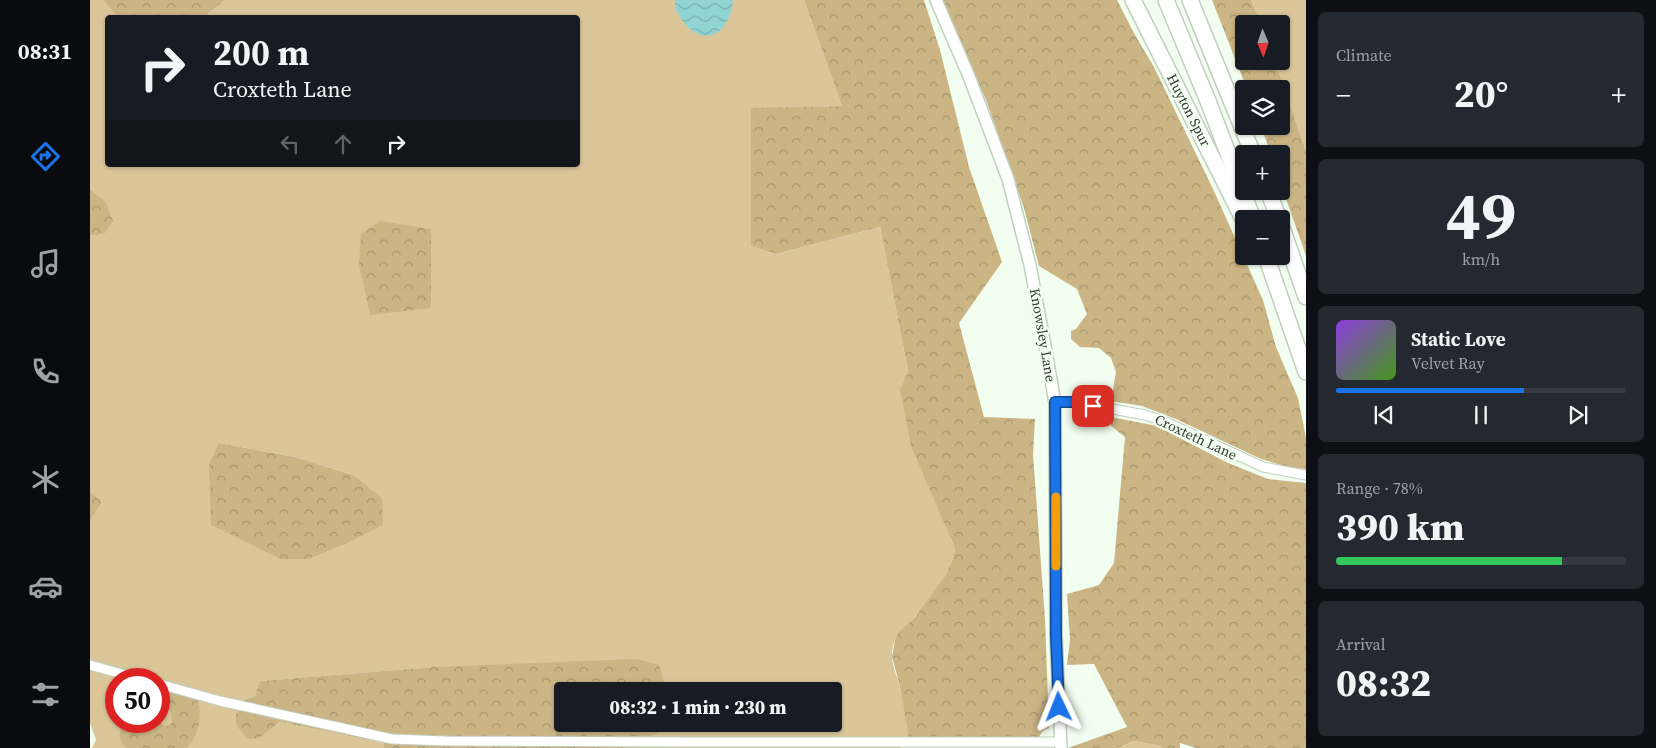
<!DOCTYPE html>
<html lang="en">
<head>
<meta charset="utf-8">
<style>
	body { margin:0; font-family:"Source Serif 4",serif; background:#242831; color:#f1f3f6; height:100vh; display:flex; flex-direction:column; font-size:19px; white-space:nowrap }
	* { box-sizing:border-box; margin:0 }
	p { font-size:16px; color:#9ea1a6 }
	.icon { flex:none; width:28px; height:28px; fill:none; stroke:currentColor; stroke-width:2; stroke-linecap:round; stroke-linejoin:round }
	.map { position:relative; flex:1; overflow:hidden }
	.details { display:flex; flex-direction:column; gap:12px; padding:12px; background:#0d0f14; width:350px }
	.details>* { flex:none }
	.top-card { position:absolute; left:15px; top:15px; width:475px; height:152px; border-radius:5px; box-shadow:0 1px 4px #0004; background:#171b24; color:#f1f3f6; overflow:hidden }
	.needle { width:32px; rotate:178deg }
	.tools { position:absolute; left:1145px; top:15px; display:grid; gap:10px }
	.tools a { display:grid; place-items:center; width:55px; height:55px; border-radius:5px; background:#171b24; box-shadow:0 1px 4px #0004; font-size:25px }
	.speed { position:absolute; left:15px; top:668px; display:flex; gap:10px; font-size:25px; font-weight:700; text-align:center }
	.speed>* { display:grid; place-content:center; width:65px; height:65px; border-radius:50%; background:#171b24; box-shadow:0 1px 4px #0004; line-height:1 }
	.speed .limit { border:8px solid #d22; background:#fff; color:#111 }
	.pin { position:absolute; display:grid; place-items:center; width:42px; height:42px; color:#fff; margin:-21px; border-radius:10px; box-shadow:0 2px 8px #0006 }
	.me { position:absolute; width:55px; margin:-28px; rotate:358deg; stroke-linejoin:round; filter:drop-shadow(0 0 4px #0008) }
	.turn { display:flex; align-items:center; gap:18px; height:105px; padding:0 25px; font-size:22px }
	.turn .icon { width:65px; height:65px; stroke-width:2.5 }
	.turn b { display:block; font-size:35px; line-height:42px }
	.lanes { display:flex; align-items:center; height:48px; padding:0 25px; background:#0003; justify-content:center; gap:25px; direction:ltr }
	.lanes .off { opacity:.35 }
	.big { font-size:38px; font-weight:800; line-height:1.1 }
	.details .widget { flex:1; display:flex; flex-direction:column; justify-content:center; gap:8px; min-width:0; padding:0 18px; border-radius:8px; background:#242831 }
	.details .dial { align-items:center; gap:0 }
	.dial b { font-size:65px; line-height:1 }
	.song { display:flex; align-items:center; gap:15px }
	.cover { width:60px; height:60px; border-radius:8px; background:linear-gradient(135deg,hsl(270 70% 55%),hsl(100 70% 35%)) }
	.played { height:5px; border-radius:2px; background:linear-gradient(90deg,#1a73e8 65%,#363941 65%) }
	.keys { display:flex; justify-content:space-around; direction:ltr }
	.heat { display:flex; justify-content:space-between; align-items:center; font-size:28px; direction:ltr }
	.charge { height:8px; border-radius:4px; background:linear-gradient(90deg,#34c759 78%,#363941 0) }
	.trip { position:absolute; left:464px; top:682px; width:288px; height:50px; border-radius:5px; background:#171b24; box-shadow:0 1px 4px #0004; font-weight:800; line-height:50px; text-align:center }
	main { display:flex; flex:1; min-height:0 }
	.tabs { display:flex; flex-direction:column; width:90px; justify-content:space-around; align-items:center; background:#090b0e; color:#9ea1a6 }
	.tabs .icon { width:35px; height:35px }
	.tabs .selected { color:#1a73e8 }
	.tabs b { font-size:22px; color:#f1f3f6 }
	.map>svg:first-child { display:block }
</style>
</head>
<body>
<main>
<nav class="tabs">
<b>08:31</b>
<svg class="icon selected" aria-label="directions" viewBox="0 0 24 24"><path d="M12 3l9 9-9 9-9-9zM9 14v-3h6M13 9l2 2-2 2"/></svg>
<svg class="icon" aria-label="music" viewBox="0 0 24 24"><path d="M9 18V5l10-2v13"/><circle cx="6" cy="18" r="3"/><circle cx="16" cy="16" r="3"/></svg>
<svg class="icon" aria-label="phone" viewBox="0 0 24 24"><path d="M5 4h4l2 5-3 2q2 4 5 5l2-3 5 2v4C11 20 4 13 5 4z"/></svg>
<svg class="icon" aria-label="climate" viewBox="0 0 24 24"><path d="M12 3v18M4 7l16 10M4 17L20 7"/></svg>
<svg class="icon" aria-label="car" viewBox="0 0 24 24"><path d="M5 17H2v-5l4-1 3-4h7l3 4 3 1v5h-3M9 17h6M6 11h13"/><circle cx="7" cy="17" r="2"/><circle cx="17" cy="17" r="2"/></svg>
<svg class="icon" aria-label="filters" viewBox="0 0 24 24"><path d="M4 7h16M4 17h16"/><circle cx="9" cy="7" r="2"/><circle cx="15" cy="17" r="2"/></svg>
</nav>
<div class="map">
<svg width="1216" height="748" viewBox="0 0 1216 748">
	<defs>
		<pattern id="forest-crowns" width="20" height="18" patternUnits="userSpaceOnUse" patternTransform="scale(1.25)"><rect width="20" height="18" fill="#cbb585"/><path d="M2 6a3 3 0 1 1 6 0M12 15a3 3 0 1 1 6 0" fill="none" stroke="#a6946e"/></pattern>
		<pattern id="water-waves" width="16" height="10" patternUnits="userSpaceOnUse" patternTransform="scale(1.25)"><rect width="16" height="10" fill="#90d5d4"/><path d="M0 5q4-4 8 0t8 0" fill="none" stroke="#76aead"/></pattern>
	</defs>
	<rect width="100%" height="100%" fill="#f2fff0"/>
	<g fill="#dac699" fill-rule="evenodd">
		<path d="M0,0h13l16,17 -11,1v147h470v-147l-374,-1 21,-17h579l38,106 -91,3v137l25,8 104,-27 28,144 -8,18 55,161c-3,22 -25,49 -39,65 -11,14 -25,21 -24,42 0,10 6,20 8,30 4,17 6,35 9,53l-265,-1 24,-10 1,-5h163v-33h-165l-1,-6 -233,-18 -172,14 -6,15 -14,5 -1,1 -81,-22v-1h-6l-63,-17v-141l12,-19 -12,-11v-255l14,-2 1,-33 -15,-12zM129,443l76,14 58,18z"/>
		<polygon points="1161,0 1216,0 1216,151 1185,61 1191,61 1191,24 1172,24"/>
		<polygon points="0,667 40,679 26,679 26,721 69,721 69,686 148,708 170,738 190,722 294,743 294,748 2,748 6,740 0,723"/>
		<polygon points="1044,741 1071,746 1072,748 1028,748"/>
		<polygon points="543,744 811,745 811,748 533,748"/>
	</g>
	<g fill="url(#forest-crowns)">
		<polygon points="13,0 135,0 114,17 29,18"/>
		<path d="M714,0h120l16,50 29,117 33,95 -43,61 25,94 51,2 -2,35 12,165 4,109c-7,2 -9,6 -11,13l-129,-1 -9,-54 -8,-29 3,-17 4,-8 16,-15 30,-41 8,-17 2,-9 -3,-9 -41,-95 -11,-57 8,-18 -28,-144 -104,27 -25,-8v-138l91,-2z"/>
		<polygon points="852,0 1027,0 1045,35 1064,67 1123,189 1173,300 1186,347 1208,398 1216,438 1216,469 1198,467 1171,459 1086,419 1052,406 1021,401 1026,372 1021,358 1009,348 990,347 981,339 981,331 986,329 997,314 987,289 949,266 934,208 896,100"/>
		<polygon points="1122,0 1161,0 1172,24 1154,24 1154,61 1185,61 1216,151 1216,256 1191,184 1191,154 1181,154 1171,126 1191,126 1191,89 1157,89"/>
		<polygon points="0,189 15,201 23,221 14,234 0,236"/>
		<polygon points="290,221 341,229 341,308 280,315 269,264 271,234"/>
		<polygon points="1006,414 1067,426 1138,463 1178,479 1216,483 1216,748 1106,748 1090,743 1090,748 1072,748 1071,746 1044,741 1028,748 978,748 1037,727 1004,664 977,665 980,639 977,594 1009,585 1024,563 1035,437"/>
		<polygon points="129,443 205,457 263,475 292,498 293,525 259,542 218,559 191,559 121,525 119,464"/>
		<polygon points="0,491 12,502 0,521"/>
		<path d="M547,659l22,6 8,26h-105v33h107l-1,5 -45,19h-239v-5l-104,-21 -20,16 -11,1c-16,-14 -16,-19 -8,-38l14,-5 5,-15 173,-14z"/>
		<path d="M73,690l35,11c4,16 1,35 -11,47h-61c-9,-8 -7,-17 -2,-27h35v-3l3,7 6,1 4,-3c1,-18 -9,-13 -13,-26z"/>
	</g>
	<path fill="url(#water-waves)" d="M585,0h58c-2,31 -28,51 -50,21 -5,-7 -9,-12 -8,-21z"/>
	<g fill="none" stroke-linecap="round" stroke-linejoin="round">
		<g stroke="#c1cfbe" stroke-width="11">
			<g id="street">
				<polyline points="965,403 985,402 1055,415 1074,421 1173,467 1216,475"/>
				<polyline points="0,665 50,679"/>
				<polyline points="69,684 130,701 302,739 356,741 595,742 970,742"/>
			</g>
		</g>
		<g stroke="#c1cfbe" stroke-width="14">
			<polyline id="secondary" points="846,0 878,74 918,179 940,265 956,351 965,403 966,636 971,748"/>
		</g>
		<g stroke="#c1cfbe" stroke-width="18">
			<g id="highway">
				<polyline points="1043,0 1154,221"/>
				<polyline points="1076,0 1118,101 1163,219"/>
				<polyline points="1100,0 1163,154"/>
				<polyline points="1178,191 1189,219"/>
				<polyline points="1191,225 1216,297"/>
				<polyline points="1176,256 1216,372"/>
			</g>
		</g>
		<use href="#street" stroke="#fff" stroke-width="9"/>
		<use href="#secondary" stroke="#fff" stroke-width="11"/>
		<use href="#highway" stroke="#fff" stroke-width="15"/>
	</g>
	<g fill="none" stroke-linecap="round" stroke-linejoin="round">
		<g stroke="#114b97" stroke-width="12">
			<polyline id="route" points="969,707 966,636 965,402 985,402 1003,406"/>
		</g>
		<use href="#route" stroke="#1a73e8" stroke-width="9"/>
		<polyline stroke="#f59e0b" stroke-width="9" points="966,497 966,566"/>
	</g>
	<g text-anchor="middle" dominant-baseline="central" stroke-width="5" stroke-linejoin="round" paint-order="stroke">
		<g font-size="14" fill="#353a34" stroke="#f2fff0">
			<text transform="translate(1099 110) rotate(63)">Huyton Spur</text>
			<text transform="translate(953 335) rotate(80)">Knowsley Lane</text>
			<text transform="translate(1106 437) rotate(25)">Croxteth Lane</text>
		</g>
	</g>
</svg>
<div class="tools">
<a><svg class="needle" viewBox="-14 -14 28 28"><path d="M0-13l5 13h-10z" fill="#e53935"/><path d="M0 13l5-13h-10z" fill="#9ea1a6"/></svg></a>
<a><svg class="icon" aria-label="layers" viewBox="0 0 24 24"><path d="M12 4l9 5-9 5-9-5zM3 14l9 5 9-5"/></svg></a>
<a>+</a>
<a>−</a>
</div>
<div class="speed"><div class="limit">50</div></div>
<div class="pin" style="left:1003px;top:406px;background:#d93025"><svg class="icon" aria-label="arrive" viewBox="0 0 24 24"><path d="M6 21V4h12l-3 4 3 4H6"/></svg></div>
<svg class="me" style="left:969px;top:707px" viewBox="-20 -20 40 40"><path d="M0-17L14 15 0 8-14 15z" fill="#1a73e8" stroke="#fff" stroke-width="4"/></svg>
<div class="trip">08:32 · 1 min · 230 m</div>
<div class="top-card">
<div class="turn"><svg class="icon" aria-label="right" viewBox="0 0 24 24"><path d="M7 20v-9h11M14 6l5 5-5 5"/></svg><div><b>200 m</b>Croxteth Lane</div></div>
<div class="lanes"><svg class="icon off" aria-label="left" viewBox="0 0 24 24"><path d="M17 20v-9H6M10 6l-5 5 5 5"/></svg><svg class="icon off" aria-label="ahead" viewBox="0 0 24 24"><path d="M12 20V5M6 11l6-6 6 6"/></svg><svg class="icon" aria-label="right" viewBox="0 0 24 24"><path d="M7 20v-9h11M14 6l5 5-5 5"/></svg></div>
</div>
</div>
<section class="details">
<div class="widget"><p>Climate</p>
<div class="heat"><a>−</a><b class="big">20°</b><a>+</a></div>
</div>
<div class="widget dial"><b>49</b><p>km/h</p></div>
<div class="widget">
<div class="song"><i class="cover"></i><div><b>Static Love</b><p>Velvet Ray</p></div></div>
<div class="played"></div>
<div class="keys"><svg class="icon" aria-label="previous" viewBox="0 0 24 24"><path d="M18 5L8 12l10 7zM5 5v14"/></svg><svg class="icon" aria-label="pause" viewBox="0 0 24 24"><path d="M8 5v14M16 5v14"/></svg><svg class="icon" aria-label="next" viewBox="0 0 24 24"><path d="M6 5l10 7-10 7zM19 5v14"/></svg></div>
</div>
<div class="widget"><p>Range · 78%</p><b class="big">390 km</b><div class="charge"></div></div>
<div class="widget"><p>Arrival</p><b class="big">08:32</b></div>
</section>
</main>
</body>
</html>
